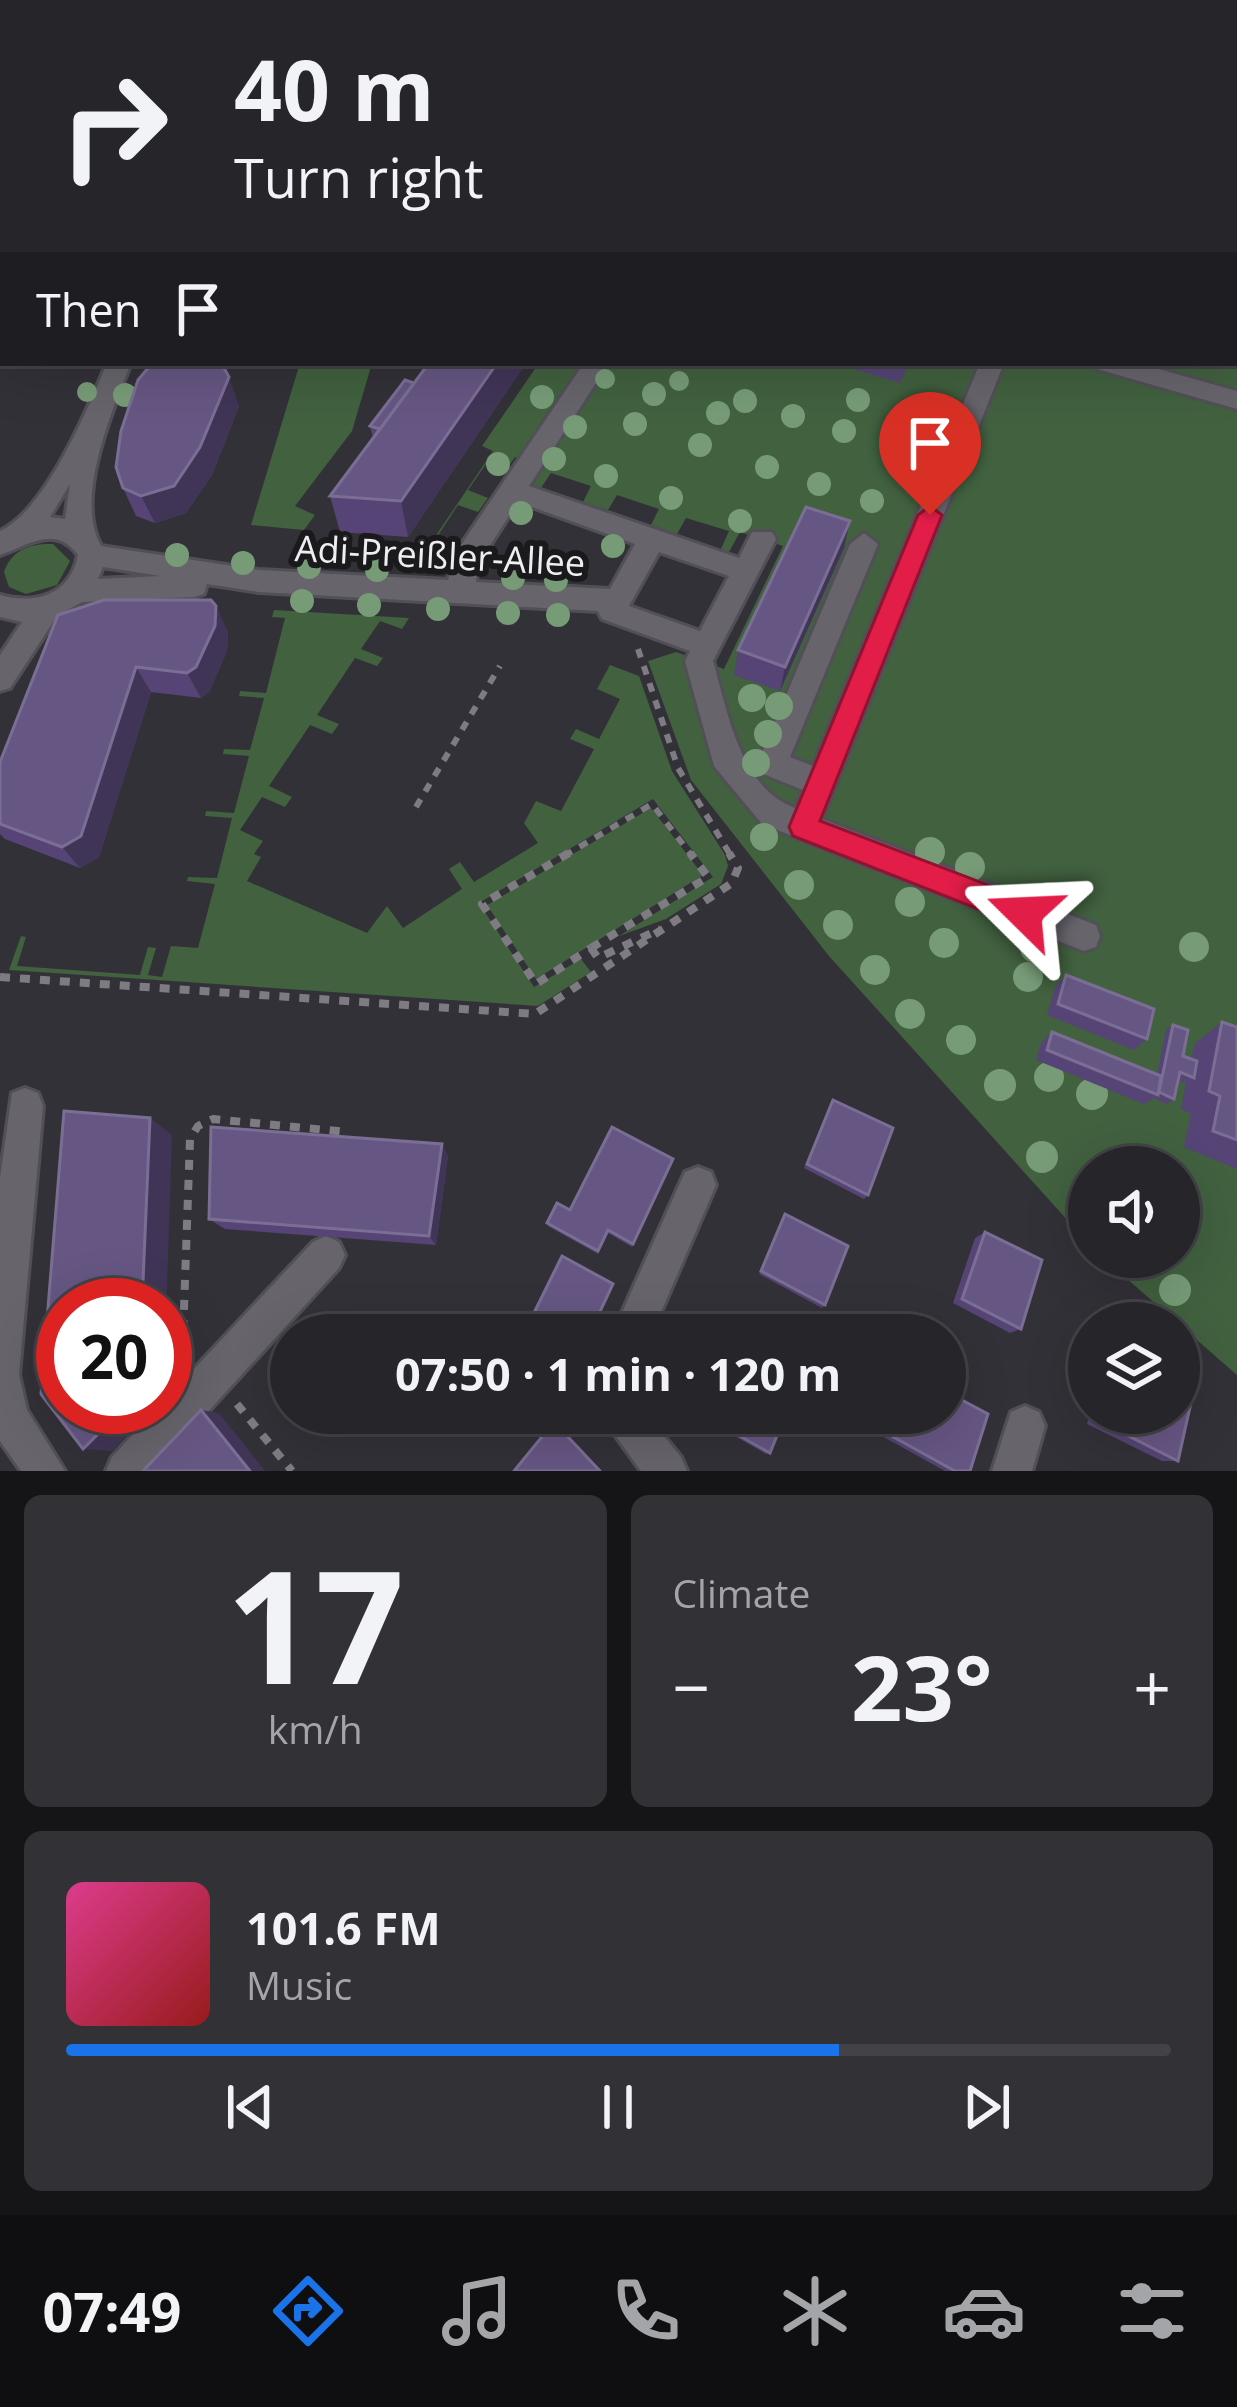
<!DOCTYPE html>
<html lang="en">
<head>
<meta charset="utf-8">
<style>
	body { margin:0; font-family:"Open Sans",sans-serif; background:#323136; color:#f1f3f6; height:100vh; display:flex; flex-direction:column; font-size:45px; white-space:nowrap }
	* { box-sizing:border-box; margin:0 }
	p { font-size:39px; color:#a4a5a8 }
	.icon { flex:none; width:66px; height:66px; fill:none; stroke:currentColor; stroke-width:2; stroke-linecap:round; stroke-linejoin:round }
	.map { position:relative; height:1471px; overflow:hidden }
	.details { display:flex; flex-direction:column; gap:24px; padding:24px; background:#151417; flex:1 }
	.details>* { flex:none }
	.top-card { position:absolute; left:0px; top:0px; width:1239px; height:366px; box-shadow:0 12px 48px #0002,0 0 0 3px #424247; background:#26252a; color:#f1f3f6; overflow:hidden }
	.controls { position:absolute; left:1068px; top:1146px; display:grid; gap:24px }
	.controls a { display:grid; place-items:center; width:132px; height:132px; border-radius:50%; background:#26252a; box-shadow:0 12px 48px #0002,0 0 0 3px #424247; font-size:60px }
	.speed { position:absolute; left:36px; top:1278px; display:flex; gap:24px; font-size:60px; font-weight:700; text-align:center }
	.speed>* { display:grid; place-content:center; width:156px; height:156px; border-radius:50%; background:#26252a; box-shadow:0 12px 48px #0002,0 0 0 3px #424247; line-height:1 }
	.speed .limit { border:18px solid #d22; background:#fff; color:#111 }
	.pin { position:absolute; display:grid; place-items:center; width:102px; height:102px; color:#fff; margin:-123px -51px; border-radius:50% 50% 50% 0; rotate:-45deg; box-shadow:0 0 12px #0007 }
	.pin .icon { rotate:45deg }
	.me { position:absolute; width:132px; margin:-66px; rotate:291deg; stroke-linejoin:round; filter:drop-shadow(0 0 9px #0008) }
	.turn { display:flex; align-items:center; gap:42px; height:252px; padding:0 36px; font-size:54px }
	.turn .icon { width:156px; height:156px; stroke-width:2.5 }
	.turn b { display:block; font-size:84px; line-height:102px }
	.then { display:flex; align-items:center; height:114px; padding:0 36px; background:#0003; gap:24px; font-size:45px }
	.big { font-size:90px; font-weight:700; line-height:1.1 }
	.details .widget { flex:1; display:flex; flex-direction:column; justify-content:center; gap:18px; min-width:0; padding:0 42px; border-radius:18px; background:#323136 }
	.details .dial { align-items:center; gap:0 }
	.dial b { font-size:156px; line-height:1 }
	.song { display:flex; align-items:center; gap:36px }
	.cover { width:144px; height:144px; border-radius:18px; background:linear-gradient(135deg,hsl(330 70% 55%),hsl(0 70% 35%)) }
	.played { height:12px; border-radius:6px; background:linear-gradient(90deg,#1a73e8 70%,#424247 70%) }
	.keys { display:flex; justify-content:space-around; direction:ltr }
	.heat { display:flex; justify-content:space-between; align-items:center; font-size:66px; direction:ltr }
	.details .tiles { flex:1; display:grid; gap:24px; grid-template-columns:1fr 1fr }
	.widget:last-child { grid-column:span 2 }
	.trip { position:absolute; left:270px; top:1314px; width:696px; height:120px; border-radius:60px; background:#26252a; box-shadow:0 12px 48px #0002,0 0 0 3px #424247; font-weight:700; line-height:120px; text-align:center }
	.tabs { display:flex; height:192px; justify-content:space-around; align-items:center; background:#0f0f11; color:#a4a5a8 }
	.tabs .icon { width:84px; height:84px }
	.tabs .selected { color:#1a73e8 }
	.tabs b { font-size:54px; color:#f1f3f6 }
	.map>svg:first-child { display:block }
</style>
</head>
<body>
<div class="map">
<svg width="1237" height="1471" viewBox="0 0 1237 1471">
	<rect width="100%" height="100%" fill="#333138"/>
	<g fill="#41613f">
		<polygon points="474,0 1237,0 1237,1375 1102,1257 1179,1257 1179,1167 1089,1167 1089,1244 829,956 691,780 648,661 676,652 724,669 783,546 740,532 729,552 721,549 729,531 686,518 677,534 651,525 659,509 617,495 608,510 583,502 591,486 551,473 541,488 533,485 544,467 515,457 505,471 486,464 468,490 488,498 478,512 458,505 431,546 452,555 446,564 418,562 493,451 482,446 539,363 1236,363 1236,3"/>
		<polygon points="300,363 372,363 352,431 295,506 315,515 304,530 251,525"/>
		<path d="M53,544l17,17 -13,24 -31,9 -17,-7 -5,-15c7,-22 27,-29 49,-28z"/>
		<polygon points="274,610 409,618 402,629 380,621 361,649 383,658 377,666 355,658 317,715 339,724 332,734 310,725 269,786 292,797 285,807 262,797 240,830 263,841 254,854 261,857 247,881 367,933 387,906 403,928 462,889 449,869 460,862 474,882 538,843 524,823 536,801 561,811 594,749 570,739 576,729 599,739 620,699 597,689 610,665 639,676 672,771 725,855 728,866 721,884 666,919 619,936 713,877 653,799 479,903 534,987 581,959 591,972 538,1006 9,970 21,936 26,937 17,966 140,975 148,947 156,948 148,975 162,977 171,946 198,948 215,884 187,881 188,877 217,878 232,818 205,816 206,811 234,813 249,756 223,754 224,749 250,750 264,698 239,696 240,691 266,693 285,618 272,617"/>
		<polygon points="651,808 703,875 536,979 487,905"/>
	</g>
	<g fill="none" stroke-linecap="round" stroke-linejoin="round">
		<g stroke="#515056" stroke-width="6">
			<g id="minor">
				<polygon points="93,0 123,0 125,3 95,3"/>
				<polygon points="254,0 274,0 252,3"/>
				<polygon points="491,0 511,0 512,3 492,3"/>
				<polygon points="794,0 824,0 826,3 796,3"/>
				<rect x="1236" y="239" width="1" height="14"/>
				<path d="M107,363h24c-19,48 -57,135 -30,183l158,24 189,10 7,-26 129,-191h25l-80,123 210,72 13,-26h20l4,7 -63,122c15,51 26,126 82,147l8,-18 -42,-17 -4,-9 93,-220 14,-11 14,11 -88,213 23,9 167,-403h24l-182,456 274,106 4,11 -4,11 -12,4 -322,-127 -48,-58 -29,-105 5,-10 -88,-32 -4,-8 -339,-19 -52,-8 -3,10 -10,3 -112,5 -25,14 -47,72 -10,3v-36l22,-33 -22,-5v-22c36,10 70,0 78,-40 -23,-31 -49,-10 -78,0v-24c45,-20 88,-122 107,-168zM70,484l-5,35 -15,-2zM518,502l117,42 -25,45 -134,-7 2,-18zM659,552l70,24 -29,55 -71,-25zM103,567l57,9 -62,3z"/>
				<polygon points="1094,363 1137,363 1237,391 1237,409 1097,369"/>
				<polygon points="25,1088 38,1093 43,1106 19,1375 27,1410 65,1471 21,1471 0,1441 0,1178 12,1093"/>
				<polygon points="698,1167 711,1172 716,1185 651,1335 612,1335 685,1172"/>
				<polygon points="326,1236 339,1242 345,1255 339,1268 154,1471 106,1471 112,1457 158,1407 165,1407 165,1400 313,1242"/>
				<polygon points="1025,1406 1039,1412 1045,1426 1032,1471 992,1471 1011,1412"/>
				<polygon points="599,1413 645,1413 681,1457 687,1471 641,1471"/>
			</g>
		</g>
		<g stroke="#7e7c82" stroke-width="6" stroke-dasharray="9 9" stroke-linecap="butt">
			<polyline points="638,649 678,768 731,856"/>
			<polyline points="416,807 500,666"/>
			<polyline points="564,856 652,804 692,856"/>
		</g>
		<g stroke="#7e7c82" stroke-width="8" stroke-dasharray="10 10" stroke-linecap="butt">
			<polyline points="569,853 482,904 536,984 591,948"/>
			<polyline points="591,948 598,958 660,929"/>
			<polyline points="591,948 708,877 690,853"/>
			<polyline points="0,977 535,1014 732,883 738,868 729,853"/>
			<polyline points="191,1347 183,1337 190,1139 198,1126 213,1119 347,1132"/>
			<polyline points="237,1404 292,1471"/>
		</g>
		<use href="#minor" fill="#67646c" fill-rule="evenodd"/>
	</g>
	<g fill="#779b77">
		<circle cx="605" cy="379" r="10"/>
		<circle cx="679" cy="381" r="10"/>
		<circle cx="87" cy="392" r="10"/>
		<circle cx="654" cy="394" r="12"/>
		<circle cx="125" cy="395" r="12"/>
		<circle cx="542" cy="397" r="12"/>
		<circle cx="858" cy="400" r="12"/>
		<circle cx="745" cy="401" r="12"/>
		<circle cx="718" cy="413" r="12"/>
		<circle cx="909" cy="415" r="12"/>
		<circle cx="793" cy="416" r="12"/>
		<circle cx="635" cy="424" r="12"/>
		<circle cx="575" cy="427" r="12"/>
		<circle cx="844" cy="431" r="12"/>
		<circle cx="700" cy="445" r="12"/>
		<circle cx="895" cy="447" r="12"/>
		<circle cx="554" cy="459" r="12"/>
		<circle cx="498" cy="464" r="12"/>
		<circle cx="767" cy="467" r="12"/>
		<circle cx="606" cy="476" r="12"/>
		<circle cx="819" cy="484" r="12"/>
		<circle cx="671" cy="498" r="12"/>
		<circle cx="872" cy="501" r="12"/>
		<circle cx="521" cy="513" r="12"/>
		<circle cx="740" cy="521" r="12"/>
		<circle cx="613" cy="546" r="12"/>
		<circle cx="177" cy="555" r="12"/>
		<circle cx="438" cy="556" r="12"/>
		<circle cx="243" cy="563" r="12"/>
		<circle cx="309" cy="567" r="12"/>
		<circle cx="377" cy="570" r="12"/>
		<circle cx="513" cy="578" r="12"/>
		<circle cx="556" cy="580" r="12"/>
		<circle cx="302" cy="601" r="12"/>
		<circle cx="369" cy="605" r="12"/>
		<circle cx="438" cy="609" r="12"/>
		<circle cx="508" cy="613" r="12"/>
		<circle cx="558" cy="615" r="12"/>
		<circle cx="752" cy="698" r="14"/>
		<circle cx="779" cy="706" r="14"/>
		<circle cx="768" cy="734" r="14"/>
		<circle cx="756" cy="763" r="14"/>
		<circle cx="764" cy="837" r="14"/>
		<circle cx="930" cy="852" r="15"/>
		<circle cx="970" cy="867" r="15"/>
		<circle cx="799" cy="885" r="15"/>
		<circle cx="1049" cy="897" r="15"/>
		<circle cx="910" cy="902" r="15"/>
		<circle cx="838" cy="925" r="15"/>
		<circle cx="944" cy="943" r="15"/>
		<circle cx="1194" cy="947" r="15"/>
		<circle cx="1035" cy="948" r="15"/>
		<circle cx="875" cy="970" r="15"/>
		<circle cx="1028" cy="977" r="15"/>
		<circle cx="910" cy="1014" r="15"/>
		<circle cx="961" cy="1040" r="15"/>
		<circle cx="1049" cy="1077" r="15"/>
		<circle cx="1000" cy="1085" r="16"/>
		<circle cx="1092" cy="1094" r="16"/>
		<circle cx="1042" cy="1157" r="16"/>
		<circle cx="1175" cy="1290" r="16"/>
	</g>
	<g fill="#554475">
		<polygon points="833,363 909,363 900,383"/>
		<polygon points="522,369 408,537 340,532 330,496 373,438 370,426 414,383"/>
		<polygon points="239,406 212,475 186,513 155,523 136,516 123,488"/>
		<polygon points="850,521 844,548 780,691 734,675 738,650"/>
		<polygon points="58,615 228,632 227,651 209,692 201,698 151,692 99,857 80,868 5,839 0,834 0,762"/>
		<polygon points="1066,975 1147,1039 1134,1050 1047,1015 1055,987"/>
		<polygon points="1222,1022 1237,1027 1237,1169 1184,1147 1191,1114 1181,1109 1186,1083 1179,1080 1174,1099 1167,1104 1154,1098 1144,1104 1036,1060 1041,1043 1052,1032 1157,1075 1166,1030 1173,1025 1183,1056 1191,1059 1195,1043"/>
		<polygon points="830,1105 868,1195 864,1199 804,1168"/>
		<polygon points="448,1156 436,1245 225,1229 209,1219"/>
		<polygon points="673,1159 632,1247 608,1233 598,1254 548,1226 547,1223 570,1210"/>
		<polygon points="783,1217 825,1305 822,1308 759,1274"/>
		<polygon points="985,1232 1021,1329 1010,1333 953,1303 975,1238"/>
		<polygon points="694,1413 786,1413 770,1453 766,1454"/>
		<polygon points="888,1413 945,1413 970,1471 945,1471 880,1435"/>
		<polygon points="1090,1413 1179,1413 1178,1461 1162,1461 1087,1424"/>
	</g>
	<g fill="#413557">
		<polygon points="0,0 22,0 23,3 3,3 2,39 0,35"/>
		<polygon points="497,363 522,363 522,369 408,537 401,501"/>
		<polygon points="229,377 239,406 212,475 186,513 155,523 141,496"/>
		<polygon points="850,521 844,548 780,691 785,667"/>
		<polygon points="216,606 228,632 227,651 209,692 201,698 187,673"/>
		<polygon points="136,667 151,692 99,857 80,868 62,847"/>
		<polygon points="150,1118 172,1135 165,1348 187,1374 165,1396 165,1305 142,1305"/>
		<polygon points="442,1144 448,1156 436,1245 429,1236"/>
		<polygon points="125,1407 155,1407 112,1451 83,1449"/>
		<polygon points="201,1410 219,1413 265,1471 250,1471"/>
		<polygon points="492,1413 496,1413 487,1431 484,1429"/>
	</g>
	<g fill="#665683" stroke="#7b6e94" stroke-width="3">
		<polygon points="163,363 223,366 229,377 200,447 174,486 141,496 123,488 116,467 121,431 138,380 148,368"/>
		<polygon points="429,363 497,363 401,501 330,496"/>
		<polygon points="405,380 414,383 380,429 370,426"/>
		<polygon points="806,507 850,521 785,667 738,650"/>
		<polygon points="104,600 211,600 216,606 215,626 196,667 187,673 136,667 81,836 62,847 0,824 0,762 58,615"/>
		<polygon points="1066,975 1154,1009 1147,1039 1058,1004"/>
		<polygon points="1222,1022 1237,1027 1237,1140 1213,1131 1220,1096 1209,1091"/>
		<polygon points="1173,1025 1188,1030 1183,1056 1197,1061 1194,1078 1180,1072 1174,1099 1159,1092"/>
		<polygon points="1052,1032 1161,1076 1158,1095 1047,1050"/>
		<polygon points="833,1100 893,1128 868,1195 807,1164"/>
		<polygon points="64,1111 150,1118 142,1305 63,1305 63,1407 125,1407 83,1449 41,1394"/>
		<polygon points="211,1127 442,1144 429,1236 209,1219"/>
		<polygon points="612,1127 673,1159 633,1244 608,1230 598,1251 547,1223 557,1203 570,1210"/>
		<polygon points="785,1214 848,1246 825,1305 761,1271"/>
		<polygon points="985,1232 1042,1260 1021,1329 962,1299"/>
		<polygon points="562,1256 613,1284 589,1335 545,1335 528,1325"/>
		<polygon points="718,1324 738,1335 713,1335"/>
		<polygon points="466,1326 482,1335 461,1335"/>
		<polygon points="1179,1382 1194,1389 1178,1461 1101,1422 1103,1413 1179,1413"/>
		<polygon points="945,1391 988,1414 970,1471 955,1471 888,1434 895,1413 945,1413"/>
		<polygon points="201,1410 250,1471 143,1471"/>
		<polygon points="456,1413 492,1413 484,1429"/>
		<polygon points="699,1413 786,1413 770,1453"/>
		<polygon points="554,1422 600,1471 514,1471"/>
	</g>
	<polygon fill="#e11d48" stroke="#92132f" stroke-width="3" points="930,506 942,515 820,821 1035,903 1039,913 1035,923 1024,927 793,836 789,827 918,515"/>
	<g text-anchor="middle" dominant-baseline="central" stroke-width="12" stroke-linejoin="round" paint-order="stroke">
		<g font-size="36" fill="#eeedf1" stroke="#1a191c">
			<text transform="translate(440 555) rotate(3)">Adi-Preißler-Allee</text>
		</g>
	</g>
</svg>
<div class="controls">
<a><svg class="icon" aria-label="sound" viewBox="0 0 24 24"><path d="M4 9h4l5-4v14l-5-4H4zM17 9q2 3 0 6"/></svg></a>
<a><svg class="icon" aria-label="layers" viewBox="0 0 24 24"><path d="M12 4l9 5-9 5-9-5zM3 14l9 5 9-5"/></svg></a>
</div>
<div class="speed"><div class="limit">20</div></div>
<div class="pin" style="left:930px;top:515px;background:#d93025"><svg class="icon" aria-label="arrive" viewBox="0 0 24 24"><path d="M6 21V4h12l-3 4 3 4H6"/></svg></div>
<svg class="me" style="left:1024px;top:913px" viewBox="-20 -20 40 40"><path d="M0-17L14 15 0 8-14 15z" fill="#e11d48" stroke="#fff" stroke-width="4"/></svg>
<div class="trip">07:50 · 1 min · 120 m</div>
<div class="top-card">
<div class="turn"><svg class="icon" aria-label="right" viewBox="0 0 24 24"><path d="M7 20v-9h11M14 6l5 5-5 5"/></svg><div><b>40 m</b>Turn right</div></div>
<div class="then">Then<svg class="icon" aria-label="arrive" viewBox="0 0 24 24"><path d="M6 21V4h12l-3 4 3 4H6"/></svg></div>
</div>
</div>
<section class="details">
<div class="tiles">
<div class="widget dial"><b>17</b><p>km/h</p></div>
<div class="widget"><p>Climate</p>
<div class="heat"><a>−</a><b class="big">23°</b><a>+</a></div>
</div>
<div class="widget">
<div class="song"><i class="cover"></i><div><b>101.6 FM</b><p>Music</p></div></div>
<div class="played"></div>
<div class="keys"><svg class="icon" aria-label="previous" viewBox="0 0 24 24"><path d="M18 5L8 12l10 7zM5 5v14"/></svg><svg class="icon" aria-label="pause" viewBox="0 0 24 24"><path d="M8 5v14M16 5v14"/></svg><svg class="icon" aria-label="next" viewBox="0 0 24 24"><path d="M6 5l10 7-10 7zM19 5v14"/></svg></div>
</div>
</div>
</section>
<nav class="tabs">
<b>07:49</b>
<svg class="icon selected" aria-label="directions" viewBox="0 0 24 24"><path d="M12 3l9 9-9 9-9-9zM9 14v-3h6M13 9l2 2-2 2"/></svg>
<svg class="icon" aria-label="music" viewBox="0 0 24 24"><path d="M9 18V5l10-2v13"/><circle cx="6" cy="18" r="3"/><circle cx="16" cy="16" r="3"/></svg>
<svg class="icon" aria-label="phone" viewBox="0 0 24 24"><path d="M5 4h4l2 5-3 2q2 4 5 5l2-3 5 2v4C11 20 4 13 5 4z"/></svg>
<svg class="icon" aria-label="climate" viewBox="0 0 24 24"><path d="M12 3v18M4 7l16 10M4 17L20 7"/></svg>
<svg class="icon" aria-label="car" viewBox="0 0 24 24"><path d="M5 17H2v-5l4-1 3-4h7l3 4 3 1v5h-3M9 17h6M6 11h13"/><circle cx="7" cy="17" r="2"/><circle cx="17" cy="17" r="2"/></svg>
<svg class="icon" aria-label="filters" viewBox="0 0 24 24"><path d="M4 7h16M4 17h16"/><circle cx="9" cy="7" r="2"/><circle cx="15" cy="17" r="2"/></svg>
</nav>
</body>
</html>
